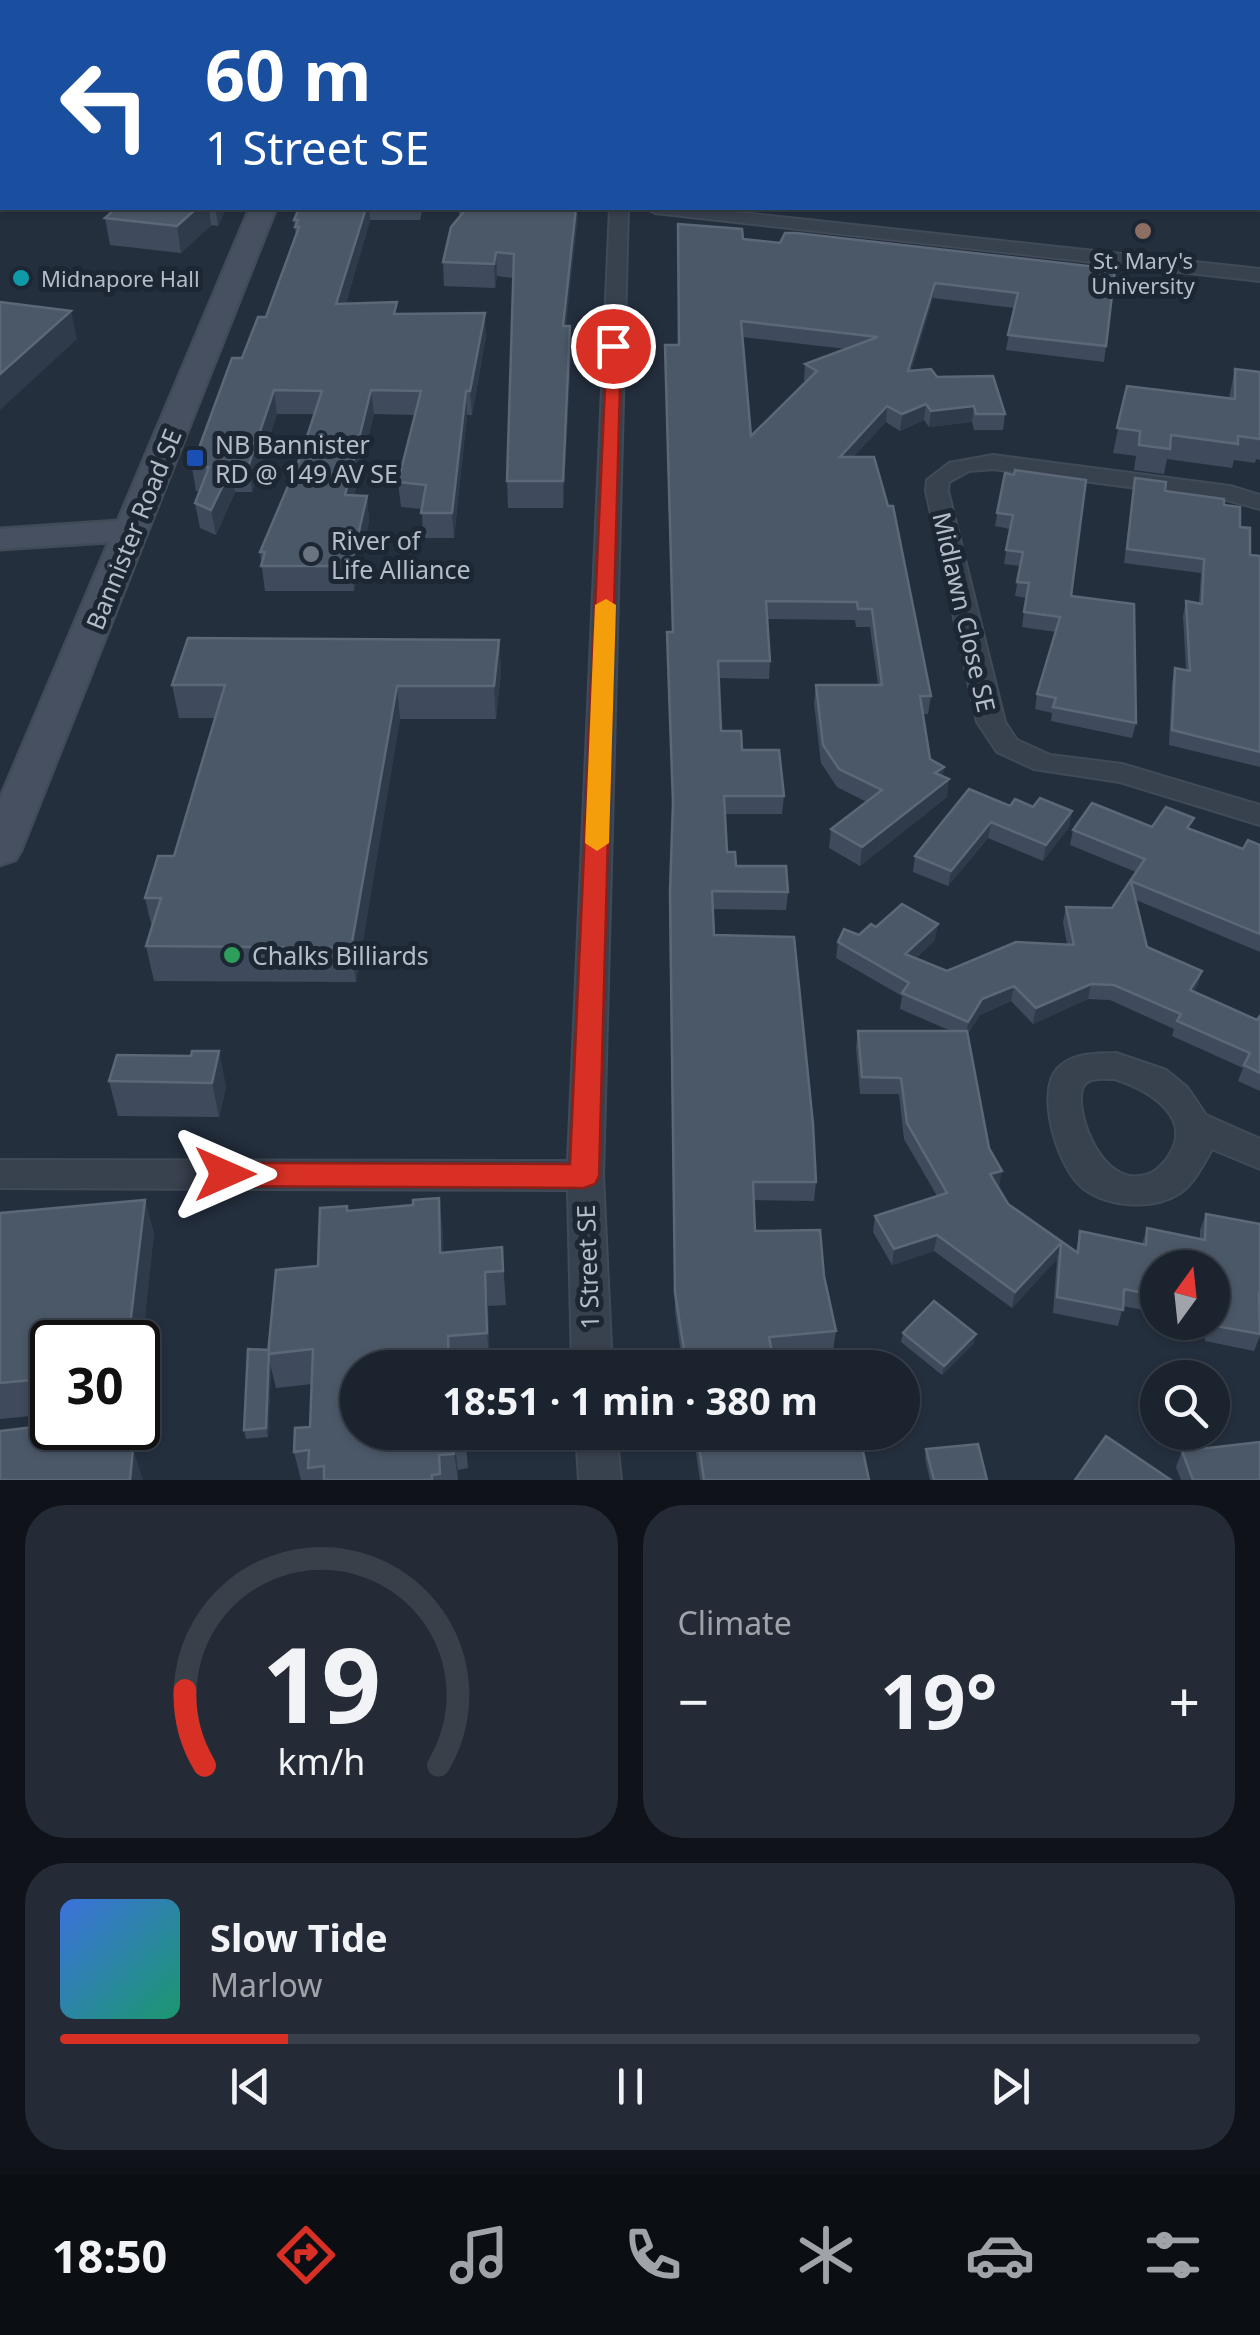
<!DOCTYPE html>
<html lang="en">
<head>
<meta charset="utf-8">
<style>
	body { margin:0; font-family:"Noto Sans",sans-serif; background:#242b36; color:#f1f3f6; height:100vh; display:flex; flex-direction:column; font-size:38px; white-space:nowrap }
	* { box-sizing:border-box; margin:0 }
	p { font-size:32px; color:#a0a4aa }
	.icon { flex:none; width:55px; height:55px; fill:none; stroke:currentColor; stroke-width:2; stroke-linecap:round; stroke-linejoin:round }
	.map { position:relative; height:1480px; overflow:hidden }
	.sheet { display:flex; flex-direction:column; gap:25px; padding:25px; background:#0f1319; flex:1 }
	.sheet>* { flex:none }
	.top-card { position:absolute; left:0px; top:0px; width:1260px; height:210px; box-shadow:0 2px 8px #0004,0 0 0 2px #39404a; background:#1a4fa0; color:#fff; overflow:hidden }
	.needle { width:65px; rotate:15deg }
	.tools { position:absolute; left:1140px; top:1250px; display:grid; gap:20px }
	.tools a { display:grid; place-items:center; width:90px; height:90px; border-radius:50%; background:#1b232e; box-shadow:0 2px 8px #0004,0 0 0 2px #39404a; font-size:50px }
	.speed { position:absolute; left:30px; top:1320px; display:flex; gap:20px; font-size:50px; font-weight:700; text-align:center }
	.speed>* { display:grid; place-content:center; width:130px; height:130px; border-radius:50%; background:#1b232e; box-shadow:0 2px 8px #0004,0 0 0 2px #39404a; line-height:1 }
	.speed .limit { border:5px solid #111; border-radius:15px; background:#fff; color:#111 }
	.pin { position:absolute; display:grid; place-items:center; width:85px; height:85px; color:#fff; margin:-42px; border:5px solid #fff; border-radius:50%; box-shadow:0 2px 10px #0007 }
	.me { position:absolute; width:110px; margin:-55px; rotate:90deg; stroke-linejoin:round; filter:drop-shadow(0 0 8px #0008) }
	.turn { display:flex; align-items:center; gap:35px; height:210px; padding:0 40px; font-size:45px }
	.turn .icon { width:130px; height:130px; stroke-width:2.5 }
	.turn b { display:block; font-size:70px; line-height:85px }
	.big { font-size:75px; font-weight:700; line-height:1.1 }
	.sheet .widget { flex:1; display:flex; flex-direction:column; justify-content:center; gap:15px; min-width:0; padding:0 35px; border-radius:40px; background:#242b36 }
	.sheet .dial { align-items:center; gap:0 }
	.dial svg { height:260px; overflow:visible; fill:none; stroke:#39404a; stroke-width:7; stroke-linecap:round; text-anchor:middle }
	.dial text { fill:#f1f3f6; stroke:none }
	.song { display:flex; align-items:center; gap:30px }
	.cover { width:120px; height:120px; border-radius:15px; background:linear-gradient(135deg,hsl(220 70% 55%),hsl(160 70% 35%)) }
	.played { height:10px; border-radius:5px; background:linear-gradient(90deg,#d93025 20%,#39404a 20%) }
	.keys { display:flex; justify-content:space-around; direction:ltr }
	.heat { display:flex; justify-content:space-between; align-items:center; font-size:55px; direction:ltr }
	.sheet .tiles { flex:1; display:grid; gap:25px; grid-template-columns:1fr 1fr }
	.widget:last-child { grid-column:span 2 }
	.trip { position:absolute; left:340px; top:1350px; width:580px; height:100px; border-radius:50px; background:#1b232e; box-shadow:0 2px 8px #0004,0 0 0 2px #39404a; font-weight:700; line-height:100px; text-align:center }
	.tabs { display:flex; height:160px; justify-content:space-around; align-items:center; background:#0b0e12; color:#a0a4aa }
	.tabs .icon { width:70px; height:70px }
	.tabs .active { color:#d93025 }
	.tabs b { font-size:45px; color:#f1f3f6 }
	.map>svg:first-child { display:block }
</style>
</head>
<body>
<div class="map">
<svg width="1260" height="1480" viewBox="0 0 1260 1480">
	<rect width="100%" height="100%" fill="#242f3e"/>
	<g fill="none" stroke-linecap="round" stroke-linejoin="round">
		<g stroke="#414a57" stroke-width="4">
			<g id="street">
				<rect x="0" y="127" width="2" height="10"/>
				<polygon points="610,208 628,208 603,1176 612,1368 572,1368 568,1190 0,1188 0,1160 568,1161"/>
				<polygon points="646,208 698,208 1260,269 1260,281 655,213"/>
				<polygon points="993,455 1230,486 1260,495 1260,509 1227,500 993,469 969,471 949,482 948,491 1005,722 1017,740 1050,755 1122,764 1260,805 1260,825 1120,782 1034,769 997,752 977,722 926,491 927,480 949,463"/>
				<path d="M1116,1053l50,17 21,17 19,28 54,24v30l-48,-20c-7,13 -19,36 -32,44 -26,17 -70,15 -96,-4 -25,-18 -49,-95 -27,-120 15,-17 39,-15 59,-16zM1115,1079c36,12 82,40 51,81 -8,9 -13,14 -26,16 -42,7 -70,-75 -55,-92 6,-7 21,-5 30,-5z"/>
				<polygon points="576,1432 616,1432 621,1480 579,1480"/>
			</g>
		</g>
		<g stroke="#414a57" stroke-width="5">
			<polygon id="secondary" points="250,208 276,208 21,850 15,860 0,865 0,799 109,542 0,549 0,529 118,521"/>
		</g>
		<g stroke="#434c59" stroke-width="5">
			<g id="highway">
				<polygon points="150,0 176,0 178,2 152,2"/>
				<polygon points="363,0 387,0 389,2 362,2"/>
				<polygon points="2,22 2,39 0,40 0,23"/>
			</g>
		</g>
		<use href="#street" fill="#38414e" fill-rule="evenodd"/>
		<use href="#secondary" fill="#465061" fill-rule="evenodd"/>
		<use href="#highway" fill="#746855" fill-rule="evenodd"/>
	</g>
	<g fill="#3f4b5c" fill-rule="evenodd">
		<polygon points="831,0 858,0 858,2 832,2"/>
		<polygon points="116,208 226,208 218,226 211,225 181,253 110,245 105,218"/>
		<polygon points="299,208 423,208 420,220 370,220 346,303 399,314 486,336 472,415 467,415 454,538 423,538 422,509 401,507 398,482 415,415 374,414 354,496 367,496 369,521 354,591 265,591 260,552 300,458 314,414 277,414 252,492 235,492 216,535 200,528 195,503 200,491 196,491 192,467 242,358 266,317 296,236 294,220"/>
		<polygon points="459,208 577,208 566,326 571,351 563,508 508,508 507,481 513,278 497,276 495,288 444,286 443,262 459,216"/>
		<path d="M743,239l372,30 -11,93 -98,-12 8,-42 -81,-10 -22,73 26,6 68,37 -2,16h-29l-2,-8 -43,5 -5,-7 -24,11 -14,-9 -33,35 78,239 -3,18h-5l7,45 13,17 4,21 -87,69 -31,-18 2,-19 36,-27 -30,-15 -16,-24 -7,-60 2,-18h62l-8,-58h-14l-1,-7 -88,-1 3,42 -1,18 -50,-1 2,53 21,19 42,46 -2,18h-57l2,38 9,14 52,26 -2,18 -73,-1 1,26 102,247 -2,19 -60,-1 1,31 69,45 12,55 -3,19 -61,6 3,12h-92l-8,-56 -6,-401 4,-95 -6,-166v-18h5l-7,-271 14,-16zM742,337l104,12 -41,15 -1,16 2,2 -55,54z"/>
		<polygon points="1235,369 1260,372 1260,460 1256,459 1255,463 1234,460 1232,468 1167,459 1164,474 1134,470 1136,456 1113,453 1127,386 1229,398"/>
		<polygon points="1005,473 1071,596 1136,723 1132,738 1051,721 1052,713 1035,709 1037,694 1056,632 1022,627 1026,598 1015,596 1020,566 1004,564 1010,529 995,526"/>
		<polygon points="1135,478 1165,491 1224,505 1240,527 1250,555 1260,556 1260,767 1169,745 1172,683 1175,668 1186,670 1183,616 1186,601 1199,603 1201,573 1124,563"/>
		<polygon points="499,640 501,672 496,719 400,719 356,982 154,981 146,946 152,928 145,898 174,856 215,718 179,718 172,685"/>
		<polygon points="1010,806 1072,811 1069,827 1043,861 988,838 948,886 913,872 915,856"/>
		<polygon points="1152,827 1191,829 1243,849 1260,845 1260,952 1136,900 1147,947 1202,971 1197,987 1194,992 1257,1020 1260,1016 1260,1091 1238,1081 1243,1068 1172,1036 1174,1029 1110,1000 1088,999 1033,1024 1011,1001 980,1015 967,1035 989,1148 999,1187 998,1187 1008,1204 1076,1251 1080,1231 1142,1244 1147,1228 1200,1239 1200,1230 1206,1214 1260,1224 1260,1336 1254,1351 1205,1341 1204,1322 1212,1322 1212,1268 1158,1268 1158,1313 1123,1306 1118,1326 1053,1313 1057,1259 1012,1308 934,1251 892,1265 873,1232 875,1216 937,1196 904,1139 899,1094 860,1094 856,1047 858,1031 951,1031 900,1009 902,996 836,958 838,942 859,935 876,927 935,940 916,958 947,971 1067,944 1063,922 1066,907 1112,908 1136,872 1070,845 1073,830"/>
		<polygon points="117,1055 226,1086 219,1117 118,1116 109,1081"/>
		<polygon points="439,1198 443,1253 502,1247 506,1305 488,1306 490,1368 358,1368 465,1432 468,1468 458,1470 458,1480 301,1480 294,1452 310,1427 312,1384 276,1388 271,1368 268,1437 246,1439 244,1430 269,1350 318,1266 348,1211 413,1205"/>
		<polygon points="145,1200 154,1234 138,1342 52,1342 52,1414 0,1419 0,1213"/>
		<polygon points="903,1333 974,1343 942,1375 901,1342"/>
		<polygon points="693,1432 859,1432 869,1480 700,1480"/>
		<polygon points="926,1449 987,1480 930,1480 925,1458"/>
		<polygon points="1182,1451 1260,1480 1181,1480 1176,1467"/>
	</g>
	<g fill="#2f3b4b">
		<polygon points="197,208 209,208 211,225 181,253 177,226"/>
		<polygon points="215,208 226,208 218,226"/>
		<polygon points="366,208 369,208 370,220 339,326 336,304"/>
		<polygon points="576,208 577,208 578,218 563,351 563,326"/>
		<polygon points="496,252 497,276 495,288 494,264"/>
		<polygon points="935,283 933,298 906,387 908,371"/>
		<polygon points="71,311 77,339 0,410 0,374"/>
		<polygon points="485,313 486,336 472,415 470,391"/>
		<polygon points="570,326 571,351 563,508 563,481"/>
		<polygon points="274,390 277,414 252,492 248,467"/>
		<polygon points="371,390 374,414 348,520 345,495"/>
		<polygon points="466,391 467,415 454,538 452,513"/>
		<polygon points="926,404 924,420 900,431 902,414"/>
		<polygon points="887,406 886,422 838,474 840,457"/>
		<polygon points="974,406 972,422 929,427 931,411"/>
		<polygon points="232,467 235,492 216,535 211,510"/>
		<polygon points="367,496 369,521 354,591 351,566"/>
		<polygon points="499,640 501,672 496,719 494,686"/>
		<polygon points="397,686 400,719 356,982 351,948"/>
		<polygon points="944,767 942,785 949,779 947,797 860,866 862,847 935,773"/>
		<polygon points="1072,811 1069,827 1043,861 1046,845"/>
		<polygon points="991,822 988,838 948,886 951,871"/>
		<polygon points="938,924 935,940 903,970 905,954"/>
		<polygon points="1202,971 1197,987 1185,1006 1190,990"/>
		<polygon points="1091,984 1088,999 1033,1024 1036,1008"/>
		<polygon points="1014,986 1011,1001 980,1015 966,1037 968,1022 982,999"/>
		<polygon points="219,1051 226,1086 219,1117 212,1083"/>
		<polygon points="1002,1171 999,1187 987,1191 990,1174"/>
		<polygon points="439,1198 443,1232 444,1287 440,1253"/>
		<polygon points="145,1200 154,1234 138,1386 138,1342 128,1342"/>
		<polygon points="937,1235 934,1251 892,1265 894,1249"/>
		<polygon points="1061,1243 1057,1259 1012,1308 1015,1292"/>
		<polygon points="485,1272 488,1306 490,1368 487,1333"/>
		<polygon points="976,1334 974,1343 942,1375 944,1366"/>
		<polygon points="269,1359 271,1368 268,1437 266,1428"/>
		<polygon points="123,1428 126,1428 143,1480 130,1480 122,1450"/>
		<polygon points="454,1436 458,1470 458,1480 454,1454"/>
	</g>
	<g fill="#4b5868" stroke="#5c6777" stroke-width="2.5" fill-rule="evenodd">
		<polygon points="116,208 197,208 177,226 105,218"/>
		<polygon points="299,208 366,208 336,304 397,302 394,314 485,313 470,391 466,391 452,513 421,513 426,485 398,482 421,391 371,390 345,495 367,496 351,566 261,566 265,552 260,552 300,458 322,391 274,390 248,467 232,467 211,510 195,503 209,467 192,467 232,358 242,358 258,317 266,317 299,227 295,227 298,220 294,220"/>
		<polygon points="467,208 576,208 563,326 570,326 563,481 507,481 514,254 496,252 494,264 443,262 451,227"/>
		<path d="M678,224l64,5 1,10 37,4 5,-10h11l319,36 -9,77 -98,-11 10,-42 -83,-10 -27,88 23,-2 6,8 56,-1 12,38h-29l-2,-8 -43,5 -5,-7 -24,10 -15,-8 -47,51h34l14,49h5l38,190h-11l10,63 14,8 -9,6 14,6 -87,68 -31,-18 51,-39 -43,-21 -16,-24 -7,-60h66l-10,-76h-14l-1,-7 -91,-1 4,60h-52l3,70h20l1,19h37l5,46h-60l3,56h8l1,14h50l2,26 -76,-1 2,44 80,2 19,187 3,58h-63l2,49 65,-1 4,46 12,55 -67,6 6,31h-88l-12,-75 -5,-401 3,-89 -6,-171h6l-8,-287h14zM741,321l137,16 -73,27 12,7 -66,65z"/>
		<polygon points="0,302 71,311 0,374"/>
		<polygon points="1235,369 1260,372 1260,439 1238,436 1238,444 1171,435 1170,449 1139,445 1140,431 1117,428 1127,386 1235,399"/>
		<polygon points="1015,470 1086,480 1071,596 1134,604 1136,723 1053,707 1056,698 1037,694 1060,617 1024,612 1029,583 1017,582 1023,552 1006,550 1013,515 997,513 1005,473 1014,475"/>
		<polygon points="1135,478 1166,482 1165,491 1224,499 1224,505 1240,507 1240,527 1250,528 1250,555 1260,556 1260,752 1172,730 1175,668 1190,671 1186,601 1202,604 1204,559 1127,549"/>
		<polygon points="188,638 499,640 494,686 397,686 351,948 146,946 161,898 145,898 158,856 174,856 225,685 172,685"/>
		<polygon points="969,789 1010,806 1015,799 1033,807 1040,798 1072,811 1046,845 991,822 951,871 915,856"/>
		<polygon points="1092,803 1152,827 1166,807 1194,818 1187,828 1243,849 1248,840 1260,845 1260,934 1131,881 1147,947 1202,971 1190,990 1257,1020 1260,1016 1260,1073 1244,1065 1250,1053 1177,1021 1181,1014 1114,985 1091,984 1036,1008 1014,986 982,999 968,1022 902,993 909,983 838,942 844,929 859,935 871,924 876,927 902,904 938,924 905,954 947,971 1016,942 1074,945 1066,907 1112,908 1145,859 1073,830"/>
		<polygon points="858,1031 967,1031 989,1148 1002,1171 990,1174 1008,1204 1078,1253 1080,1231 1146,1245 1147,1228 1205,1240 1206,1214 1260,1224 1260,1296 1259,1295 1260,1334 1210,1325 1210,1322 1212,1322 1212,1268 1158,1268 1158,1296 1124,1289 1123,1310 1057,1297 1061,1243 1015,1292 937,1235 894,1249 875,1216 947,1193 907,1123 901,1078 862,1077"/>
		<polygon points="192,1051 219,1051 212,1083 109,1081 117,1055 191,1056"/>
		<polygon points="439,1198 440,1253 502,1247 503,1271 485,1272 487,1333 448,1336 449,1368 358,1368 358,1432 464,1432 464,1435 454,1436 454,1454 439,1455 440,1474 432,1475 432,1480 324,1480 324,1466 308,1468 309,1450 294,1452 295,1428 310,1427 313,1349 268,1354 276,1270 318,1266 320,1208 347,1206 347,1211 413,1205 413,1200"/>
		<polygon points="145,1200 128,1342 52,1342 52,1378 0,1383 0,1213"/>
		<polygon points="934,1301 976,1334 944,1366 903,1333"/>
		<polygon points="248,1349 269,1350 266,1428 244,1430"/>
		<polygon points="52,1425 52,1428 123,1428 122,1450 133,1448 130,1480 0,1480 0,1431"/>
		<polygon points="697,1432 859,1432 869,1480 704,1480"/>
		<polygon points="1106,1436 1171,1480 1075,1480"/>
		<polygon points="1260,1442 1260,1480 1193,1480 1182,1451"/>
		<polygon points="978,1444 987,1480 934,1480 926,1449"/>
	</g>
	<polygon fill="#d93025" stroke="#8d1f18" stroke-width="2.5" points="607,343 621,346 599,1176 595,1184 584,1188 225,1186 215,1183 210,1174 215,1166 225,1163 570,1164"/>
	<polygon fill="#f59e0b" points="606,599 616,605 609,843 597,851 585,843 595,605"/>
	<circle fill="#8d6e63" stroke="#1d2633" stroke-width="4" cx="1143" cy="231" r="10"/>
	<circle fill="#0f9aa8" stroke="#1d2633" stroke-width="4" cx="21" cy="278" r="10"/>
	<rect fill="#1a4fb4" stroke="#1d2633" stroke-width="4" x="185" y="448" width="20" height="20" rx="5"/>
	<circle fill="#6b7280" stroke="#1d2633" stroke-width="4" cx="311" cy="554" r="10"/>
	<circle fill="#2e9e5b" stroke="#1d2633" stroke-width="4" cx="232" cy="955" r="10"/>
	<g text-anchor="middle" dominant-baseline="central" stroke-width="10" stroke-linejoin="round" paint-order="stroke">
		<g font-size="22" fill="#b4bcc9" stroke="#1d2633">
			<text x="1143" y="260">St. Mary's<tspan x="1143" dy="25">University</tspan></text>
			<text x="41" y="278" text-anchor="start">Midnapore Hall</text>
		</g>
		<g font-size="25" fill="#b4bcc9" stroke="#1d2633" text-anchor="start">
			<text x="215" y="444">NB Bannister<tspan x="215" dy="29">RD @ 149 AV SE</tspan></text>
			<text x="331" y="540">River of<tspan x="331" dy="29">Life Alliance</tspan></text>
			<text x="252" y="955">Chalks Billiards</text>
		</g>
		<g font-size="25" fill="#b4bcc9" stroke="#1d2633">
			<text transform="translate(133 529) rotate(-68)">Bannister Road SE</text>
			<text transform="translate(965 612) rotate(77)">Midlawn Close SE</text>
			<text transform="translate(587 1267) rotate(-92)">1 Street SE</text>
		</g>
	</g>
</svg>
<div class="tools">
<a><svg class="needle" viewBox="-14 -14 28 28"><path d="M0-13l5 13h-10z" fill="#e53935"/><path d="M0 13l5-13h-10z" fill="#a0a4aa"/></svg></a>
<a><svg class="icon" aria-label="search" viewBox="0 0 24 24"><circle cx="10" cy="10" r="6"/><path d="M15 15l6 6"/></svg></a>
</div>
<div class="speed"><div class="limit">30</div></div>
<div class="pin" style="left:613px;top:346px;background:#d93025"><svg class="icon" aria-label="arrive" viewBox="0 0 24 24"><path d="M6 21V4h12l-3 4 3 4H6"/></svg></div>
<svg class="me" style="left:225px;top:1174px" viewBox="-20 -20 40 40"><path d="M0-17L14 15 0 8-14 15z" fill="#d93025" stroke="#fff" stroke-width="4"/></svg>
<div class="trip">18:51 · 1 min · 380 m</div>
<div class="top-card">
<div class="turn"><svg class="icon" aria-label="left" viewBox="0 0 24 24"><path d="M17 20v-9H6M10 6l-5 5 5 5"/></svg><div><b>60 m</b>1 Street SE</div></div>
</div>
</div>
<section class="sheet">
<div class="tiles">
<div class="widget dial"><svg viewBox="0 0 100 80">
<path d="M14 69A42 42 0 1 1 86 69"/>
<path d="M14 69A42 42 0 0 1 8 46" stroke="#d93025"/>
<text x="50" y="56" font-size="32" font-weight="700">19</text>
<text x="50" y="72" font-size="11">km/h</text>
</svg></div>
<div class="widget"><p>Climate</p>
<div class="heat"><a>−</a><b class="big">19°</b><a>+</a></div>
</div>
<div class="widget">
<div class="song"><i class="cover"></i><div><b>Slow Tide</b><p>Marlow</p></div></div>
<div class="played"></div>
<div class="keys"><svg class="icon" aria-label="previous" viewBox="0 0 24 24"><path d="M18 5L8 12l10 7zM5 5v14"/></svg><svg class="icon" aria-label="pause" viewBox="0 0 24 24"><path d="M8 5v14M16 5v14"/></svg><svg class="icon" aria-label="next" viewBox="0 0 24 24"><path d="M6 5l10 7-10 7zM19 5v14"/></svg></div>
</div>
</div>
</section>
<nav class="tabs">
<b>18:50</b>
<svg class="icon active" aria-label="directions" viewBox="0 0 24 24"><path d="M12 3l9 9-9 9-9-9zM9 14v-3h6M13 9l2 2-2 2"/></svg>
<svg class="icon" aria-label="music" viewBox="0 0 24 24"><path d="M9 18V5l10-2v13"/><circle cx="6" cy="18" r="3"/><circle cx="16" cy="16" r="3"/></svg>
<svg class="icon" aria-label="phone" viewBox="0 0 24 24"><path d="M5 4h4l2 5-3 2q2 4 5 5l2-3 5 2v4C11 20 4 13 5 4z"/></svg>
<svg class="icon" aria-label="climate" viewBox="0 0 24 24"><path d="M12 3v18M4 7l16 10M4 17L20 7"/></svg>
<svg class="icon" aria-label="car" viewBox="0 0 24 24"><path d="M5 17H2v-5l4-1 3-4h7l3 4 3 1v5h-3M9 17h6M6 11h13"/><circle cx="7" cy="17" r="2"/><circle cx="17" cy="17" r="2"/></svg>
<svg class="icon" aria-label="filters" viewBox="0 0 24 24"><path d="M4 7h16M4 17h16"/><circle cx="9" cy="7" r="2"/><circle cx="15" cy="17" r="2"/></svg>
</nav>
</body>
</html>
